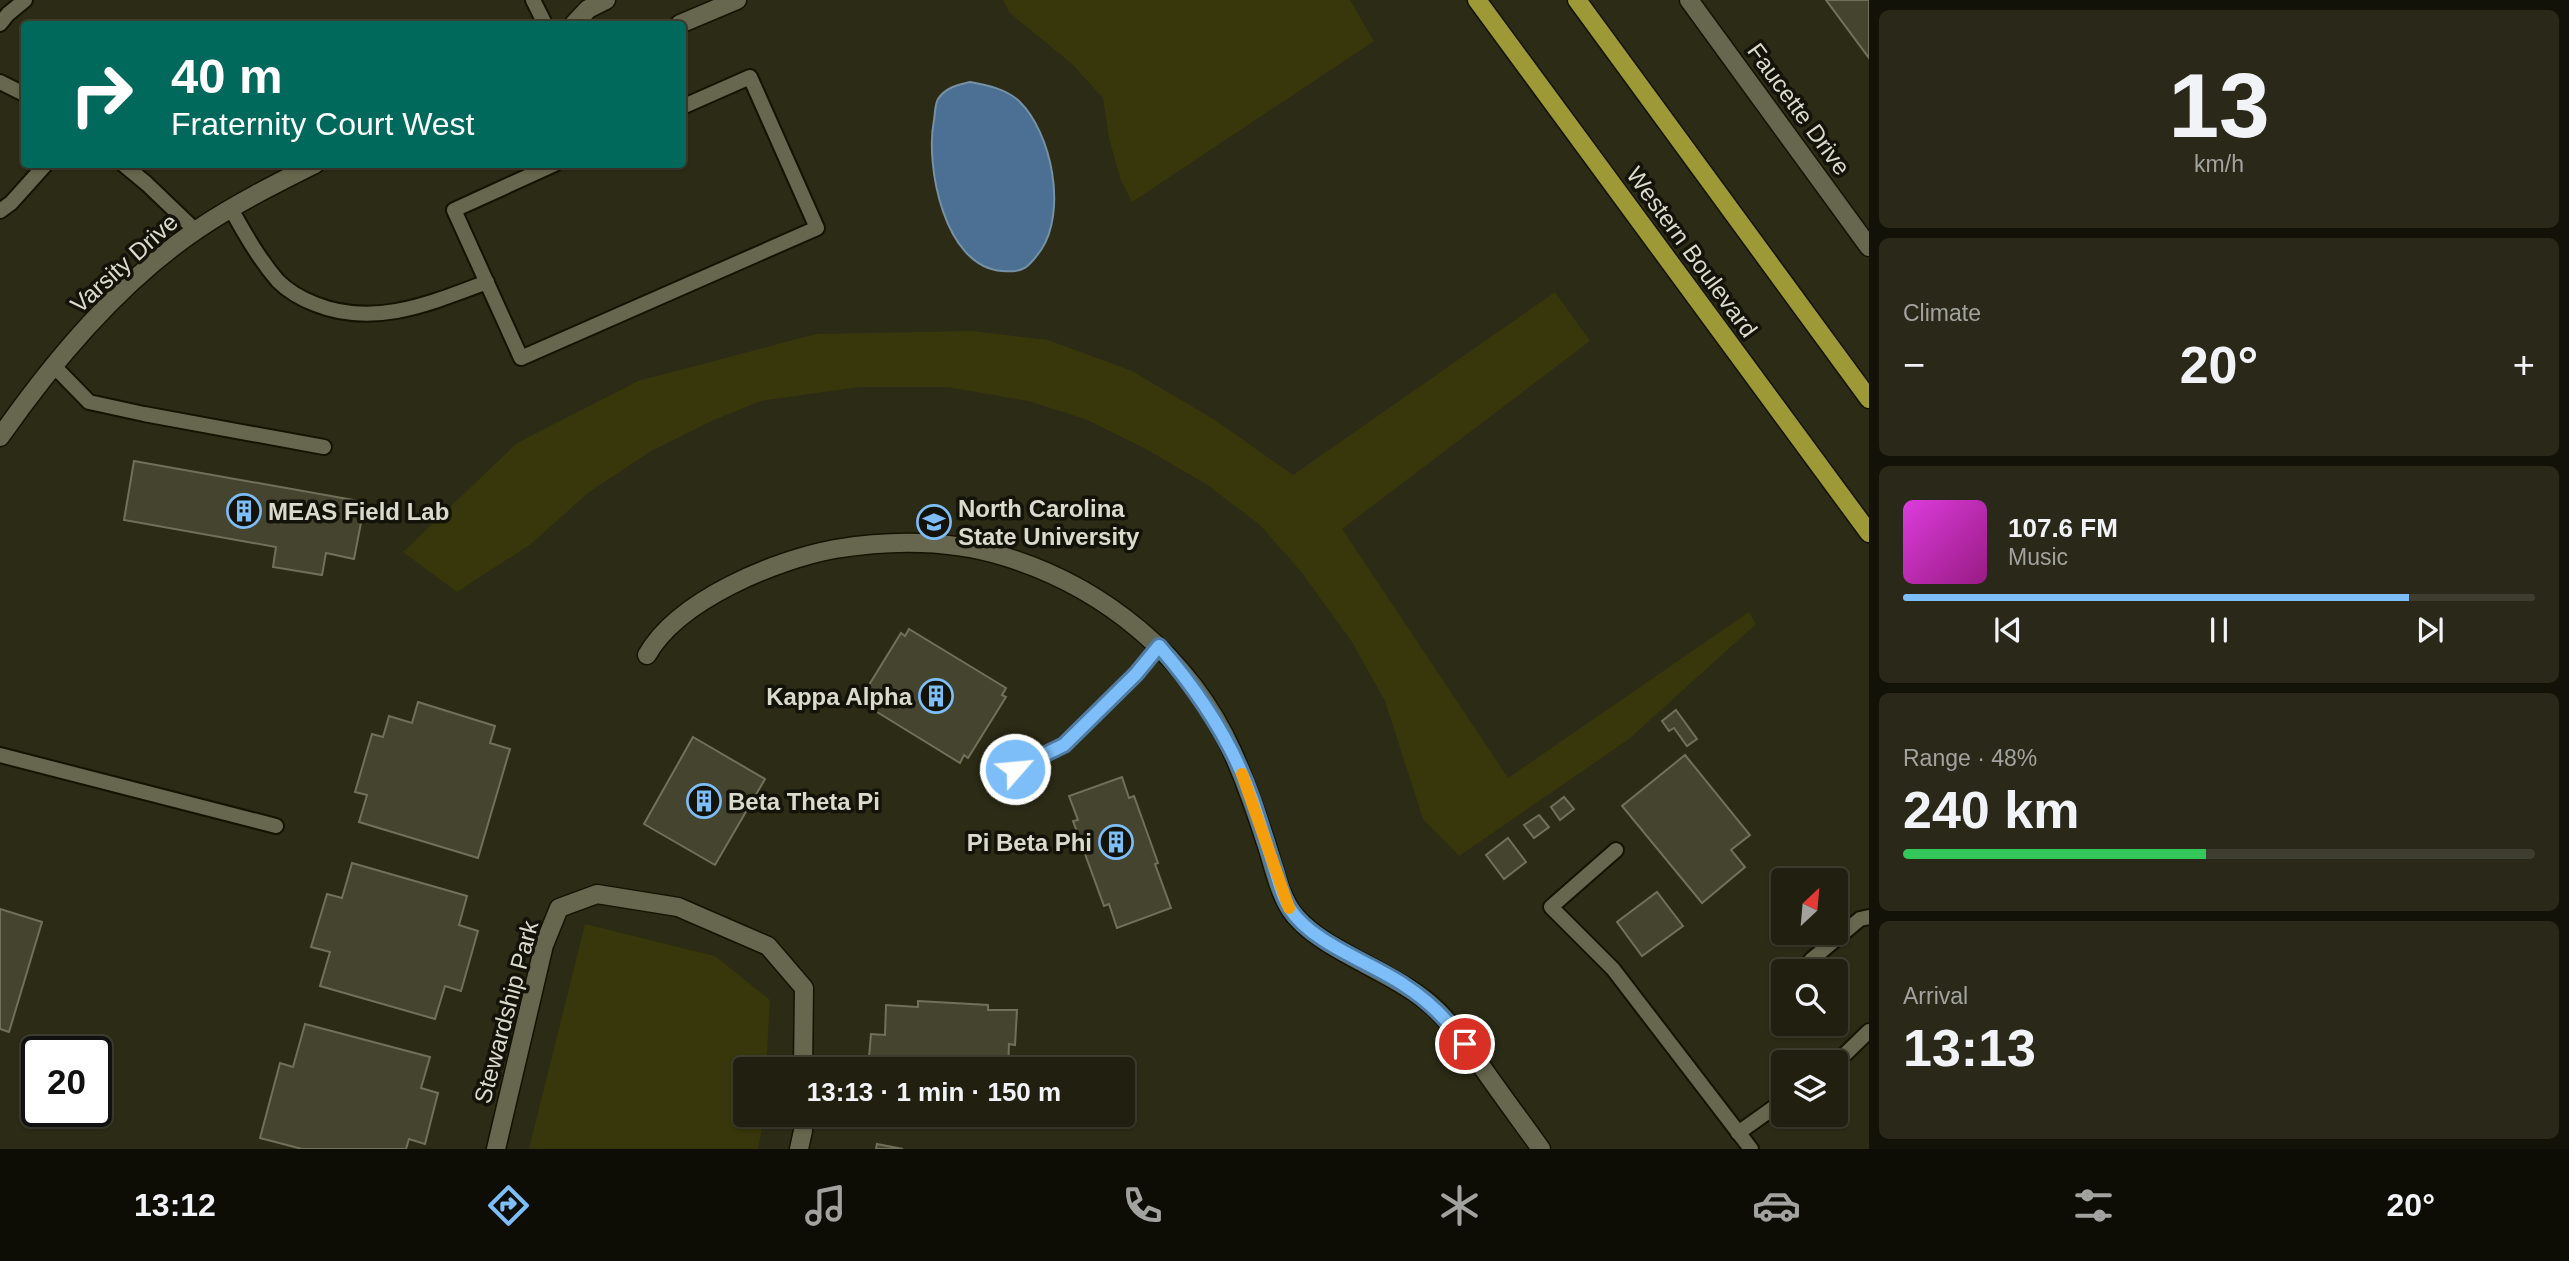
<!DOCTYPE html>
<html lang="en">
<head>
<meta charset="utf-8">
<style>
	body { margin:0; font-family:Helvetica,sans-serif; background:#292819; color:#f1f3f6; height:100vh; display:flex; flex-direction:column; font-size:26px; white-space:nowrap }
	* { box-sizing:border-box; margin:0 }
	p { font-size:23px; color:#a2a39f }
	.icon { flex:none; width:38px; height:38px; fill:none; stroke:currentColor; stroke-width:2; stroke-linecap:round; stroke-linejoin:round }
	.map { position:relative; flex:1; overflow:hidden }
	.details { display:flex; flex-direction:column; gap:10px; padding:10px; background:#121209; width:700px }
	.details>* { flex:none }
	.hud { position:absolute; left:21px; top:21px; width:665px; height:147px; border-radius:7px; box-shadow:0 2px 5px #0004,0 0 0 2px #3e3e30; background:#00695c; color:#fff; overflow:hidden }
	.needle { width:46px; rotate:26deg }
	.controls { position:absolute; left:1771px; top:868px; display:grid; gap:14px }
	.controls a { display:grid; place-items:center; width:77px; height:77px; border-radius:7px; background:#212010; box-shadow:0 2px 5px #0004,0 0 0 2px #3e3e30; font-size:35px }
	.speed { position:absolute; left:21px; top:1036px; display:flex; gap:14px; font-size:35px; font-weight:700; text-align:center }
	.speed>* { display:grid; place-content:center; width:91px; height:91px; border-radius:50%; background:#212010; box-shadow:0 2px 5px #0004,0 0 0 2px #3e3e30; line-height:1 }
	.speed .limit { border:4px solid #111; border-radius:10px; background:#fff; color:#111 }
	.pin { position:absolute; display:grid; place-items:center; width:60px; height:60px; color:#fff; margin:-30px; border:4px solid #fff; border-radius:50%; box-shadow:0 2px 7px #0007 }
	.me { position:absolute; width:77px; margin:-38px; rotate:63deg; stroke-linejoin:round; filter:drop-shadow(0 0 5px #0008) }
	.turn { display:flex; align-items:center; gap:24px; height:147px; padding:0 35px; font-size:32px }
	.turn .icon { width:91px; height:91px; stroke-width:2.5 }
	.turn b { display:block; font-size:49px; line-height:60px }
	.big { font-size:52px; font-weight:800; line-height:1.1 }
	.details .tile { flex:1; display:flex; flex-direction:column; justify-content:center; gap:10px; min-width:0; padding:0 24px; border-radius:10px; background:#292819 }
	.details .dial { align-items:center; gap:0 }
	.dial b { font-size:91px; line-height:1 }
	.song { display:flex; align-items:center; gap:21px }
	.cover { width:84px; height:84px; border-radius:10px; background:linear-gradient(135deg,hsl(300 70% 55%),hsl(310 70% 35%)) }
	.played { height:7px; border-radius:4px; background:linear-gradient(90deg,#7dbef9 80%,#3e3e30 80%) }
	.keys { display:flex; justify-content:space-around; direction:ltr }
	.heat { display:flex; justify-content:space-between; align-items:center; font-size:38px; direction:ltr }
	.charge { height:10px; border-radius:5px; background:linear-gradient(90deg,#34c759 48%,#3e3e30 0) }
	.trip { position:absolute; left:733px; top:1057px; width:402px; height:70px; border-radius:7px; background:#212010; box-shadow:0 2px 5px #0004,0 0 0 2px #3e3e30; font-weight:800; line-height:70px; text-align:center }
	.menu { display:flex; height:112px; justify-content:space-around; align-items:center; background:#0d0d06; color:#a2a39f }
	.menu .icon { width:49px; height:49px }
	.menu .on { color:#7dbef9 }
	.menu b { font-size:32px; color:#f1f3f6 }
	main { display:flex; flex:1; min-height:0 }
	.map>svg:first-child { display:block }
</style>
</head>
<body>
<main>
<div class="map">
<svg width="1869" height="1149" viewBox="0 0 1869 1149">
	<rect width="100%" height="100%" fill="#2c2b16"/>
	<g fill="#38360b">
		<polygon points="1003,0 1350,0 1374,41 1132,202 1120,178 1109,138 1103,98 1072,64 1010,13"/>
		<polygon points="1555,292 1590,341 1342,529 1508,778 1749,612 1756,624 1629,739 1459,856 1423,819 1385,701 1352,642 1302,573 1260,525 1206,484 1144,448 1085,419 1028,401 947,387 859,387 761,401 714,420 651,451 589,492 531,544 457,592 403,552 517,443 638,381 816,334 972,331 1048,340 1132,371 1215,420 1293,475"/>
		<polygon points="585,924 715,956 770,1000 766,1069 746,1069 746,1115 764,1115 758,1149 529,1149"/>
	</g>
	<path fill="#4b7093" stroke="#7690a4" stroke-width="2" d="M970,82c17,3 36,7 49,19 33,32 48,110 22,149 -12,17 -17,23 -39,21 -58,-4 -77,-106 -68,-151 1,-6 1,-16 4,-21 8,-12 20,-14 32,-17z"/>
	<g fill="#45442e" stroke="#717159" stroke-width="2">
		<polygon points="1826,0 1869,0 1869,58"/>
		<polygon points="134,461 365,502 354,559 326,553 322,575 273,567 276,547 124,520"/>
		<polygon points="909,629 1006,688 1002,695 1006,697 968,758 964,755 960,763 864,704 869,695 864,693 901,633 905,636"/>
		<polygon points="418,702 495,726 490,743 510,749 478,858 359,822 367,795 355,792 372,734 383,737 389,716 412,723"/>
		<polygon points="1676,710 1697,739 1687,746 1674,728 1669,731 1662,721"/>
		<polygon points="693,737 765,779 715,865 644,824"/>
		<polygon points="1685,755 1750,835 1731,850 1745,867 1702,903 1622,806"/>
		<polygon points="1122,777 1129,798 1134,796 1158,863 1155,864 1171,908 1117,928 1109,904 1104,906 1073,821 1078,820 1069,796"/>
		<polygon points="1564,797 1574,809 1560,820 1551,807"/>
		<polygon points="1539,815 1549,827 1534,838 1524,825"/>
		<polygon points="1508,838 1526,862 1504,879 1486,855"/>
		<polygon points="352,863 467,896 459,925 478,931 461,991 445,986 435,1019 320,986 330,952 311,947 327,894 342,898"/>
		<polygon points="1657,892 1683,926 1642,956 1617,922"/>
		<polygon points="0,909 42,922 9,1032 0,1029"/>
		<polygon points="918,1001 988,1005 988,1010 1017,1010 1015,1045 1009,1044 1008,1069 868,1069 871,1034 885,1035 886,1005 918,1007"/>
		<polygon points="305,1024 430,1057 421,1088 438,1093 425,1144 409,1139 406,1149 302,1149 260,1138 280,1063 293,1067"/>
		<polygon points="879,1115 1013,1115 1013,1122 982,1122 982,1127 911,1122 912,1116"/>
		<polygon points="877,1144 903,1149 876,1149"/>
	</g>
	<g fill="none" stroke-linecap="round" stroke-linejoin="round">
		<g stroke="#141301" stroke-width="18">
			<g id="lane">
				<polyline points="533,0 545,24"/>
				<polyline points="0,24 8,14 25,0"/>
				<polyline points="0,82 24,94"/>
				<polyline points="123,164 147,184 196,231"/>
				<polyline points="555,164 454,210 521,358 817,228 750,77 682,107"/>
				<path d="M231,209c14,25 28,50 47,72 10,10 24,18 37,23 59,24 116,-1 172,-22"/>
				<polyline points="0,211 11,203 46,164"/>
				<polyline points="53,365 89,402 144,414 324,447"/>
				<polyline points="0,755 276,826"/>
				<polyline points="1015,769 1064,745 1136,674 1159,646"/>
				<polyline points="1616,850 1551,907 1613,969 1751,1149"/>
				<polyline points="1811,960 1860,919 1869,917"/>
				<polyline points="1836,1063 1869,1031"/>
				<polyline points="1738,1133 1783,1101"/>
			</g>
		</g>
		<g stroke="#141301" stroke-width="21">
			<g id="street">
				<polyline points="1689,0 1869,247"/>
				<path d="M647,655c31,-55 128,-95 188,-106 56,-9 117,-9 171,8 97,30 184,100 226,194 13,30 24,61 34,92 8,24 13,54 30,74 30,34 91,53 128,82 23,18 39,42 56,65 20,29 41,57 61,85"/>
				<polyline points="496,1149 544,945 559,908 597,894 678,907 768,946 804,988 803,1069"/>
				<polyline points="799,1149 803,1131 803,1115"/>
			</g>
		</g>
		<g stroke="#141301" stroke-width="21">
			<g id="secondary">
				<polyline points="574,24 588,9 606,0"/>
				<polyline points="680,24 737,0"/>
				<path d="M0,437c54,-77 119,-155 198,-208 37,-25 77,-45 117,-65"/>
			</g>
		</g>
		<g stroke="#141301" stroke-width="21">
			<g id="primary">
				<polyline points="1477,0 1869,533"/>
				<polyline points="1577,0 1869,399"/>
			</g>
		</g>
		<use href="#lane" stroke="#67674f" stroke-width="14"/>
		<use href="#street" stroke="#67674f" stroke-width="18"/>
		<use href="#secondary" stroke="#67674f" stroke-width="18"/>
		<use href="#primary" stroke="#9c9936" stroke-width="18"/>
	</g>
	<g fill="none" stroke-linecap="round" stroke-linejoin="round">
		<g stroke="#517ca2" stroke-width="18">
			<path id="route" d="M1015,769l49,-24 72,-71 23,-28c40,46 73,95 93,153 8,23 15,47 23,71 4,13 7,27 15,39 23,35 80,53 114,76 25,16 44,35 61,59"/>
		</g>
		<use href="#route" stroke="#7dbef9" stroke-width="12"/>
		<polyline stroke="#f59e0b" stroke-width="12" points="1242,774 1289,908"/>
	</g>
	<defs>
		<g id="building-ring" transform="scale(1.75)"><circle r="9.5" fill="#13130a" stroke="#7dbef9" stroke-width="1.5"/><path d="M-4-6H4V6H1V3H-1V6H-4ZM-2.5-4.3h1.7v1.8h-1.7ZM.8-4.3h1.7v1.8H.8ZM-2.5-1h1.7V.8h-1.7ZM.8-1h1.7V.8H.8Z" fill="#7dbef9"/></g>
		<g id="university-ring" transform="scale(1.75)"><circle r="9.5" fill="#13130a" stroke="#7dbef9" stroke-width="1.5"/><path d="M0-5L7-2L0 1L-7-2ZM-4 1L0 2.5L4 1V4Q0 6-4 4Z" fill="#7dbef9"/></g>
	</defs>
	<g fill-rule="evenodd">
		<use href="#building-ring" x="244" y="511"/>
		<use href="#university-ring" x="934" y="522"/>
		<use href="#building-ring" x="936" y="696"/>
		<use href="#building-ring" x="704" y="801"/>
		<use href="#building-ring" x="1116" y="842"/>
	</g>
	<g text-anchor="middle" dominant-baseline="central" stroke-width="7" stroke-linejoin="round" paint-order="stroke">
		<g font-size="24" fill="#dadacd" stroke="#13130a">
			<text transform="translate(1799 109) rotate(54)">Faucette Drive</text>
			<text transform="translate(1692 252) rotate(54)">Western Boulevard</text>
			<text transform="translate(124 263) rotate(-42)">Varsity Drive</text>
			<text transform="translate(506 1012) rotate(-75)">Stewardship Park</text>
		</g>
		<g font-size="24" font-weight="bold" fill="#dadacd" stroke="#13130a" text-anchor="start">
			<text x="958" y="508">North Carolina<tspan x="958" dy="28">State University</tspan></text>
			<text x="268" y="511">MEAS Field Lab</text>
			<text x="912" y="696" text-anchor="end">Kappa Alpha</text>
			<text x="728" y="801">Beta Theta Pi</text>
			<text x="1092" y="842" text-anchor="end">Pi Beta Phi</text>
		</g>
	</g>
</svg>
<div class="controls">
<a><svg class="needle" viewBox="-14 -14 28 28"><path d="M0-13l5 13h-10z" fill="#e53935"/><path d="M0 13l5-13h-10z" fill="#a2a39f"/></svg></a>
<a><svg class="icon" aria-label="search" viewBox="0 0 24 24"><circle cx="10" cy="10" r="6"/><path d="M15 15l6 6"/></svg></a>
<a><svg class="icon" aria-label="layers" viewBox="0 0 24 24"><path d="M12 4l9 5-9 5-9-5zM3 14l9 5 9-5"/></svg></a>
</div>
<div class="speed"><div class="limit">20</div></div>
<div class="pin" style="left:1465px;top:1044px;background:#d93025"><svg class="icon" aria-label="arrive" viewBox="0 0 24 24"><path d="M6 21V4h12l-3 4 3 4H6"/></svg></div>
<svg class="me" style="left:1015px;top:769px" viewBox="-20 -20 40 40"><circle r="17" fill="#7dbef9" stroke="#fff" stroke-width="3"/><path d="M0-11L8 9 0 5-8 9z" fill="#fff"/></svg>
<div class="trip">13:13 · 1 min · 150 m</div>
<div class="hud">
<div class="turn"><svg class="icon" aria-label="right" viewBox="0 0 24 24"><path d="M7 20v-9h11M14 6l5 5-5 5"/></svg><div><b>40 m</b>Fraternity Court West</div></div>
</div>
</div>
<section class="details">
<div class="tile dial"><b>13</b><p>km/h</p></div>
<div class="tile"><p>Climate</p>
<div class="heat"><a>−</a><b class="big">20°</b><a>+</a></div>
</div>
<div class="tile">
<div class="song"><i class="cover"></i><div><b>107.6 FM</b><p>Music</p></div></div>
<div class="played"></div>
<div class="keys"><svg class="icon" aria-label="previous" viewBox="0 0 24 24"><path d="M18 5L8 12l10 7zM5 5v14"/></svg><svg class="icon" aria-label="pause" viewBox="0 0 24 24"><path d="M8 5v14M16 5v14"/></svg><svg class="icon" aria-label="next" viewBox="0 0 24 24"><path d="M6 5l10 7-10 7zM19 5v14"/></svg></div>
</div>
<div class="tile"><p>Range · 48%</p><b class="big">240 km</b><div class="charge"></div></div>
<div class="tile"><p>Arrival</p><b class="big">13:13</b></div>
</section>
</main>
<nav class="menu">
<b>13:12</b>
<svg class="icon on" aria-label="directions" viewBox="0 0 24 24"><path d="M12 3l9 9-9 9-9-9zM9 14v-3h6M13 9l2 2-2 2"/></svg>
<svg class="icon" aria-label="music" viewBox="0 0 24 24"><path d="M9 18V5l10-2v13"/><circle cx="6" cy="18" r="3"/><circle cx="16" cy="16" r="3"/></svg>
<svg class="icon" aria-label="phone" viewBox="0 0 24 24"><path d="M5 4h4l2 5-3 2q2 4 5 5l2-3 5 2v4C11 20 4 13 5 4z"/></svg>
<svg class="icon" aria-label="climate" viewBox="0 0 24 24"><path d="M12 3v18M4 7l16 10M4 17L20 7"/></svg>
<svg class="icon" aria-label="car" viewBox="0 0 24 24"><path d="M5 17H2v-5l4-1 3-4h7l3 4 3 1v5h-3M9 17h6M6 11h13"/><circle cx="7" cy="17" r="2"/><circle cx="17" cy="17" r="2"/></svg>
<svg class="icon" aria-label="filters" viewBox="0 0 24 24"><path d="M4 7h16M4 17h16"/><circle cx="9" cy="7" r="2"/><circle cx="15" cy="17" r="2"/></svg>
<b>20°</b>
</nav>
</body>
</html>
